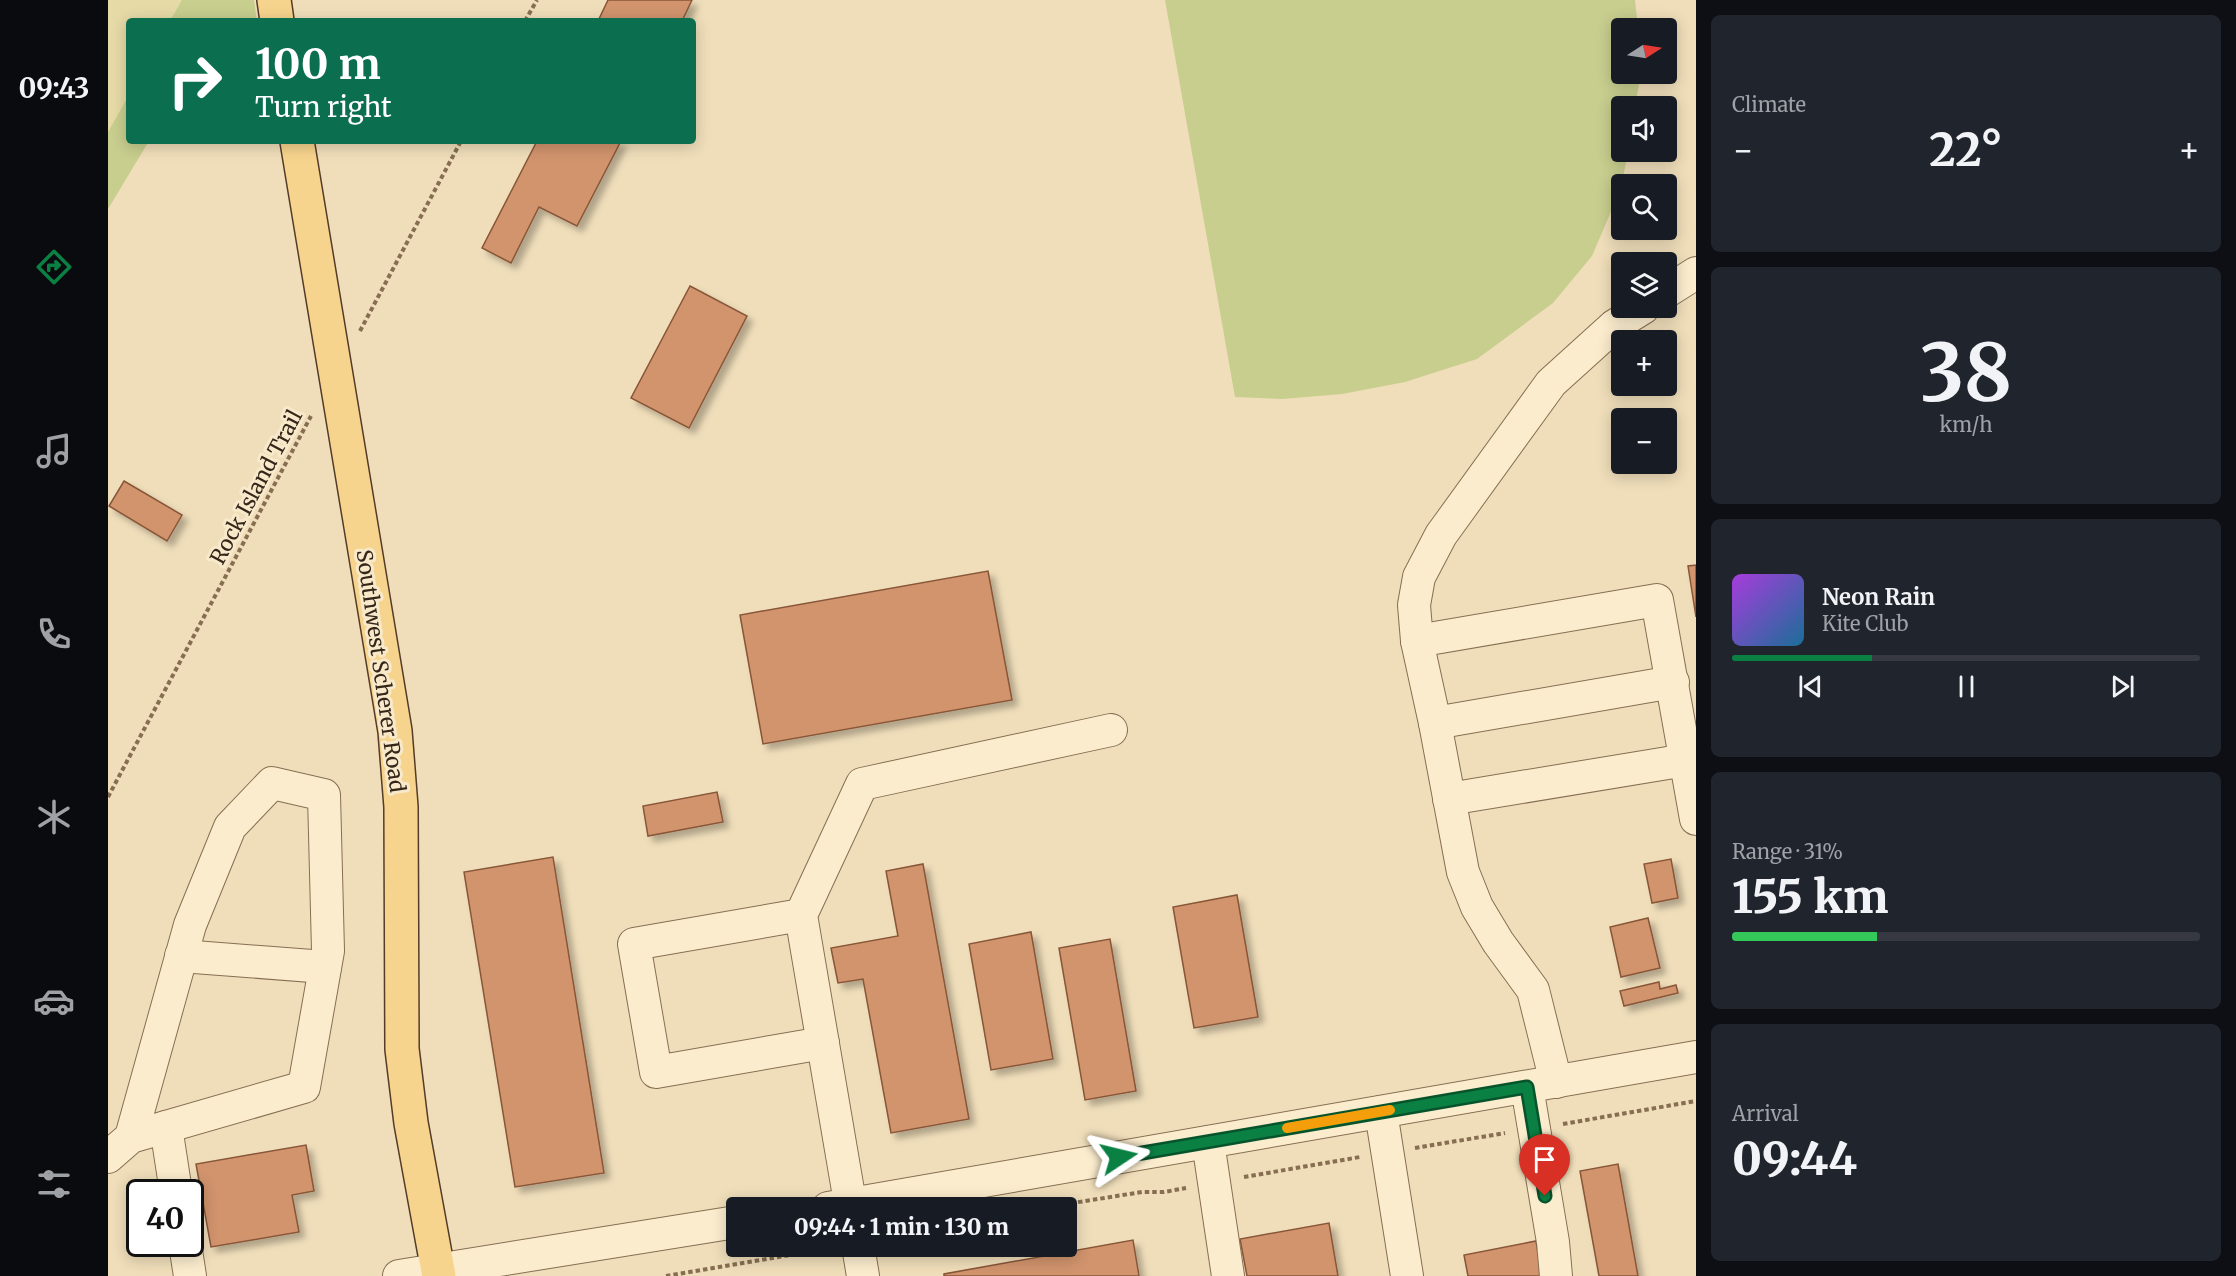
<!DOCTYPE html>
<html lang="en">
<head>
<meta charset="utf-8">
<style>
	body { margin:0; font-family:Merriweather,serif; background:#20242c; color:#f1f3f6; height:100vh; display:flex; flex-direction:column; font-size:22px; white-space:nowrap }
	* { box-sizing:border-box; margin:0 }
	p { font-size:20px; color:#9ea1a6 }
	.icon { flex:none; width:33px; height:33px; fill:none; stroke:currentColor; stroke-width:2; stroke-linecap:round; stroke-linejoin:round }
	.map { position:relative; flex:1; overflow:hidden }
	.drawer { display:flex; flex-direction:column; gap:15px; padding:15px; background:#0d0f14; width:540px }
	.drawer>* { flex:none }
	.guide { position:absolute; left:18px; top:18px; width:570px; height:126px; border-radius:6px; box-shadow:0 3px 15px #0003; background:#0b6e4f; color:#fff; overflow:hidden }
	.needle { width:39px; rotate:78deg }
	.controls { position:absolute; left:1503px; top:18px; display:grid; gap:12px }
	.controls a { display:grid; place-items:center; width:66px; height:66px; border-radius:6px; background:#171b24; box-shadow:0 3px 15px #0003; font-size:30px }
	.speed { position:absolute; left:18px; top:1179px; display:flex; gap:12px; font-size:30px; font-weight:700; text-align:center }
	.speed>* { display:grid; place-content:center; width:78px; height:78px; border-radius:50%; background:#171b24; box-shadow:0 3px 15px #0003; line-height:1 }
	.speed .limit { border:3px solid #111; border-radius:9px; background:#fff; color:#111 }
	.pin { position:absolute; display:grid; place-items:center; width:51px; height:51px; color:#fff; margin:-62px -26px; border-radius:50% 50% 50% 0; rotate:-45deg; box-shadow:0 0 6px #0007 }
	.pin .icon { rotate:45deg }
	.me { position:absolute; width:66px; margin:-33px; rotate:80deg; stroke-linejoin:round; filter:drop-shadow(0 0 4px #0008) }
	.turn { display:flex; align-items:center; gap:21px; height:126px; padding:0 30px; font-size:27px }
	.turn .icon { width:78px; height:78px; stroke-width:2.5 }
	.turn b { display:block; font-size:42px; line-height:51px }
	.big { font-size:45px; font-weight:800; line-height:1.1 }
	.drawer .card { flex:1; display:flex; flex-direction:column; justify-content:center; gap:9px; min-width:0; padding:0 21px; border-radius:9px; background:#20242c }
	.drawer .dial { align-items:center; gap:0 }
	.dial b { font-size:78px; line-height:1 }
	.song { display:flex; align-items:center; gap:18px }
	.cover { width:72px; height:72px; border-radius:9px; background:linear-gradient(135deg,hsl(280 70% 55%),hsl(200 70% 35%)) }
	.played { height:6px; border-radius:3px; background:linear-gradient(90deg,#0b8043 30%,#363941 30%) }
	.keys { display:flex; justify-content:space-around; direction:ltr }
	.heat { display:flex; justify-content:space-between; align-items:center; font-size:33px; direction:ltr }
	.charge { height:9px; border-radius:4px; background:linear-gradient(90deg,#34c759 31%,#363941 0) }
	.trip { position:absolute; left:618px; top:1197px; width:351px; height:60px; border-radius:6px; background:#171b24; box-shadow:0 3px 15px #0003; font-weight:800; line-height:60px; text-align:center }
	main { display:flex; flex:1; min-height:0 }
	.dock { display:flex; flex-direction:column; width:108px; justify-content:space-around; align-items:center; background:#090b0e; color:#9ea1a6 }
	.dock .icon { width:42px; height:42px }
	.dock .selected { color:#0b8043 }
	.dock b { font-size:27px; color:#f1f3f6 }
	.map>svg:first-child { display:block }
</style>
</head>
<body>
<main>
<nav class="dock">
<b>09:43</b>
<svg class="icon selected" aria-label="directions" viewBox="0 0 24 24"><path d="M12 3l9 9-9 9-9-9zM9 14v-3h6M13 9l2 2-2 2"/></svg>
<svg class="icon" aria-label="music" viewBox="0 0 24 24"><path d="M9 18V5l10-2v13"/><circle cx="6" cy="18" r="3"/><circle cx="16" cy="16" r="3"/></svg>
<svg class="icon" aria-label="phone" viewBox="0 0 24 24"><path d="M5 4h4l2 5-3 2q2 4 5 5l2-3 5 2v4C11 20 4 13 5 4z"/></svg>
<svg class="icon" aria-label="climate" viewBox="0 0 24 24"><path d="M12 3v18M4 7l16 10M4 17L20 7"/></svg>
<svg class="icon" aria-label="car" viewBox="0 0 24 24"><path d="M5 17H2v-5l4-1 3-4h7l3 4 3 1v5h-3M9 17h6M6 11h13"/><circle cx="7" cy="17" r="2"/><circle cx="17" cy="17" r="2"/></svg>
<svg class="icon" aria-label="filters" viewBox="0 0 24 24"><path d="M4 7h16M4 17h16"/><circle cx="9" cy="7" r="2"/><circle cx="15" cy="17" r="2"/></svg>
</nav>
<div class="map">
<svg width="1588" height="1276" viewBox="0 0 1588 1276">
	<defs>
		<filter id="shadow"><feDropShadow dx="5.5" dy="5.5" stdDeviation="3" flood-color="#0004"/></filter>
	</defs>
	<rect width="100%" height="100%" fill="#f0deba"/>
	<polygon fill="#e6daa7" points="0,0 75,0 64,21 21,21 21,101 0,140"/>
	<g fill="#c8ce8e">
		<polygon points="74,0 146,0 149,21 62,21"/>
		<polygon points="1057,0 1527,0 1530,28 1514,28 1514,74 1533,74 1527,106 1514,106 1514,152 1520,152 1513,188 1484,256 1445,303 1369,359 1297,382 1234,394 1174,399 1127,397"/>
		<polygon points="21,95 21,141 41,141 0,209 0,132"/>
	</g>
	<g fill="#d1946d" stroke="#885638" stroke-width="1.5" filter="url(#shadow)">
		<polygon points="500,0 584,0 574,21 490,21"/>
		<polygon points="429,141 513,141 469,226 431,207 403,263 374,248"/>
		<polygon points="582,286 639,316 581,428 523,398"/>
		<polygon points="16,481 74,515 59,541 1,506"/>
		<polygon points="1588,565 1588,617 1580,566"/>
		<polygon points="880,571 904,700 655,744 632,615"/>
		<polygon points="609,792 615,822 540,836 535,806"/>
		<polygon points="445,857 496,1173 407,1187 356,872"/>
		<polygon points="1563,859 1570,898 1544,903 1536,864"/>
		<polygon points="815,864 861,1119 783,1133 755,979 730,983 723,948 790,936 778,871"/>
		<polygon points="1129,895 1150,1017 1086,1028 1065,907"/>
		<polygon points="1540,918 1552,968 1513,977 1502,927"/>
		<polygon points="923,932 945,1059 883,1070 861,944"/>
		<polygon points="1002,939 1028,1091 977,1100 951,948"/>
		<polygon points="1551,982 1552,989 1568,985 1570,993 1516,1006 1512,991"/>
		<polygon points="198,1145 206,1191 184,1195 191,1232 103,1247 88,1164"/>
		<polygon points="1510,1164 1530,1276 1491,1276 1472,1171"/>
		<polygon points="1221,1223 1230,1276 1139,1276 1132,1239"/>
		<polygon points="1025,1240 1031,1276 836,1276 836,1274"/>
		<polygon points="1428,1241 1434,1276 1360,1276 1356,1255"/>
	</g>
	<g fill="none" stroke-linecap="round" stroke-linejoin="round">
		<g stroke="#876e53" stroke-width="34">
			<g id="minor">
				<polyline points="1558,292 1588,273"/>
				<polyline points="1309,641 1306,605 1311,577 1333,535 1443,383 1506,326 1535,308"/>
				<polyline points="1327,723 1309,641 1549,600 1588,819"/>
				<polyline points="1341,799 1578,760"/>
				<polyline points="693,915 526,944 548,1072 715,1043"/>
				<polyline points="73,956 217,967"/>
				<polyline points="1448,1082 1425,990 1390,942 1369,907 1355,872 1327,723 1565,682"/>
				<polyline points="1419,1087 1445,1242 1448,1276"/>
				<polyline points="1273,1112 1299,1276"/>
				<polyline points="58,1127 68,1192"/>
				<polyline points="1100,1142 1120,1276"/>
				<polyline points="0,1157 23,1137 196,1087 220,951 216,795 164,783 122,827 82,925 23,1137"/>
				<polyline points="720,1208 1588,1057"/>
				<polyline points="743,1208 693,915 754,784 1003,730"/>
				<polyline points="77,1244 82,1276"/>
				<polyline points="750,1246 755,1276"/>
				<polyline points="291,1276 628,1222"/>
			</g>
		</g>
		<g stroke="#543c29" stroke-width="36">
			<g id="major">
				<polyline points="166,0 169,21"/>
				<polyline points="189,141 287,731 293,807 294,1049 303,1123 331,1276"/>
			</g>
		</g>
		<g stroke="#876e53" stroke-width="4" stroke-dasharray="4.5 3" stroke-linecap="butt">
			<polyline points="417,21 429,0"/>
			<polyline points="252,331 353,141"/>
			<polyline points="0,797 203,416"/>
			<polyline points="1455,1124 1588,1101"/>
			<polyline points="1307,1148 1397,1133"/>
			<polyline points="1136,1177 1252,1157"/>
			<polyline points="933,1208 1034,1192 1056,1192 1078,1188"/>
			<polyline points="558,1276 723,1248"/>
		</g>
		<use href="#minor" stroke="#fbeccd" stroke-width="32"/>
		<use href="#major" stroke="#f7d48d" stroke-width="33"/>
	</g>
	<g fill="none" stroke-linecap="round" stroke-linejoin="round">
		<g stroke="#07532c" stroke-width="15">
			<polyline id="route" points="1011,1157 1419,1087 1437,1196"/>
		</g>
		<use href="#route" stroke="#0b8043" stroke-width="10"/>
		<polyline stroke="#f59e0b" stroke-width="10" points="1179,1128 1282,1110"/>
	</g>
	<g text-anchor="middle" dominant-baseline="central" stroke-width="6" stroke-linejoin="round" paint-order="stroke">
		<g font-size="21" fill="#35261a" stroke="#f7e9ca">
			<text transform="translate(148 487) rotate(-62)">Rock Island Trail</text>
			<text transform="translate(273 671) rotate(82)">Southwest Scherer Road</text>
		</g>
	</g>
</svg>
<div class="controls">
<a><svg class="needle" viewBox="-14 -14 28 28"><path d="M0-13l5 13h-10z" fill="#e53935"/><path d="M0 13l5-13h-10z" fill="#9ea1a6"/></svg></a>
<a><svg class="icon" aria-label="sound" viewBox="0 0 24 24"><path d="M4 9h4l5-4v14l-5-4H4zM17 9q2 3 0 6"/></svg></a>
<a><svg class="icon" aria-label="search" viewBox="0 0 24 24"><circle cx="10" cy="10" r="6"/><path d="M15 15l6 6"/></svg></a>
<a><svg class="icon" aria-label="layers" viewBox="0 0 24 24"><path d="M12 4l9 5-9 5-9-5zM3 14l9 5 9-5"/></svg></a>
<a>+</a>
<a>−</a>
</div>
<div class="speed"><div class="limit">40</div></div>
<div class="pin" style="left:1437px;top:1196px;background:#d93025"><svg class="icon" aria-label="arrive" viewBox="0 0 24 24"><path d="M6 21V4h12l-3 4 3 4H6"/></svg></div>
<svg class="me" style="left:1011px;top:1157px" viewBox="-20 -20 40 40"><path d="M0-17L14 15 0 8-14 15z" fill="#0b8043" stroke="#fff" stroke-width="4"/></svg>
<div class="trip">09:44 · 1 min · 130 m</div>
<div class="guide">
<div class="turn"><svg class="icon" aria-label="right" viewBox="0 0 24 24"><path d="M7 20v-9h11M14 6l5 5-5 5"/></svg><div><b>100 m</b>Turn right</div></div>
</div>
</div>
<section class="drawer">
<div class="card"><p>Climate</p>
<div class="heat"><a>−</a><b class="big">22°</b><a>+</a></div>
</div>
<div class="card dial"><b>38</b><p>km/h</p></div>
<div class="card">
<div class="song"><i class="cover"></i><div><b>Neon Rain</b><p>Kite Club</p></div></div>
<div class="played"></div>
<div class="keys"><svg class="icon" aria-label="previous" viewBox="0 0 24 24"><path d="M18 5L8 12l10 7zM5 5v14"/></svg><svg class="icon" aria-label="pause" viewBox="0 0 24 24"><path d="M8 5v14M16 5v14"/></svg><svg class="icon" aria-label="next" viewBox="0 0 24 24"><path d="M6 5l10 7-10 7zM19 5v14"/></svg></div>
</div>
<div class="card"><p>Range · 31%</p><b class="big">155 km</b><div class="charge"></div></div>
<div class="card"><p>Arrival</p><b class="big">09:44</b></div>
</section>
</main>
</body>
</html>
